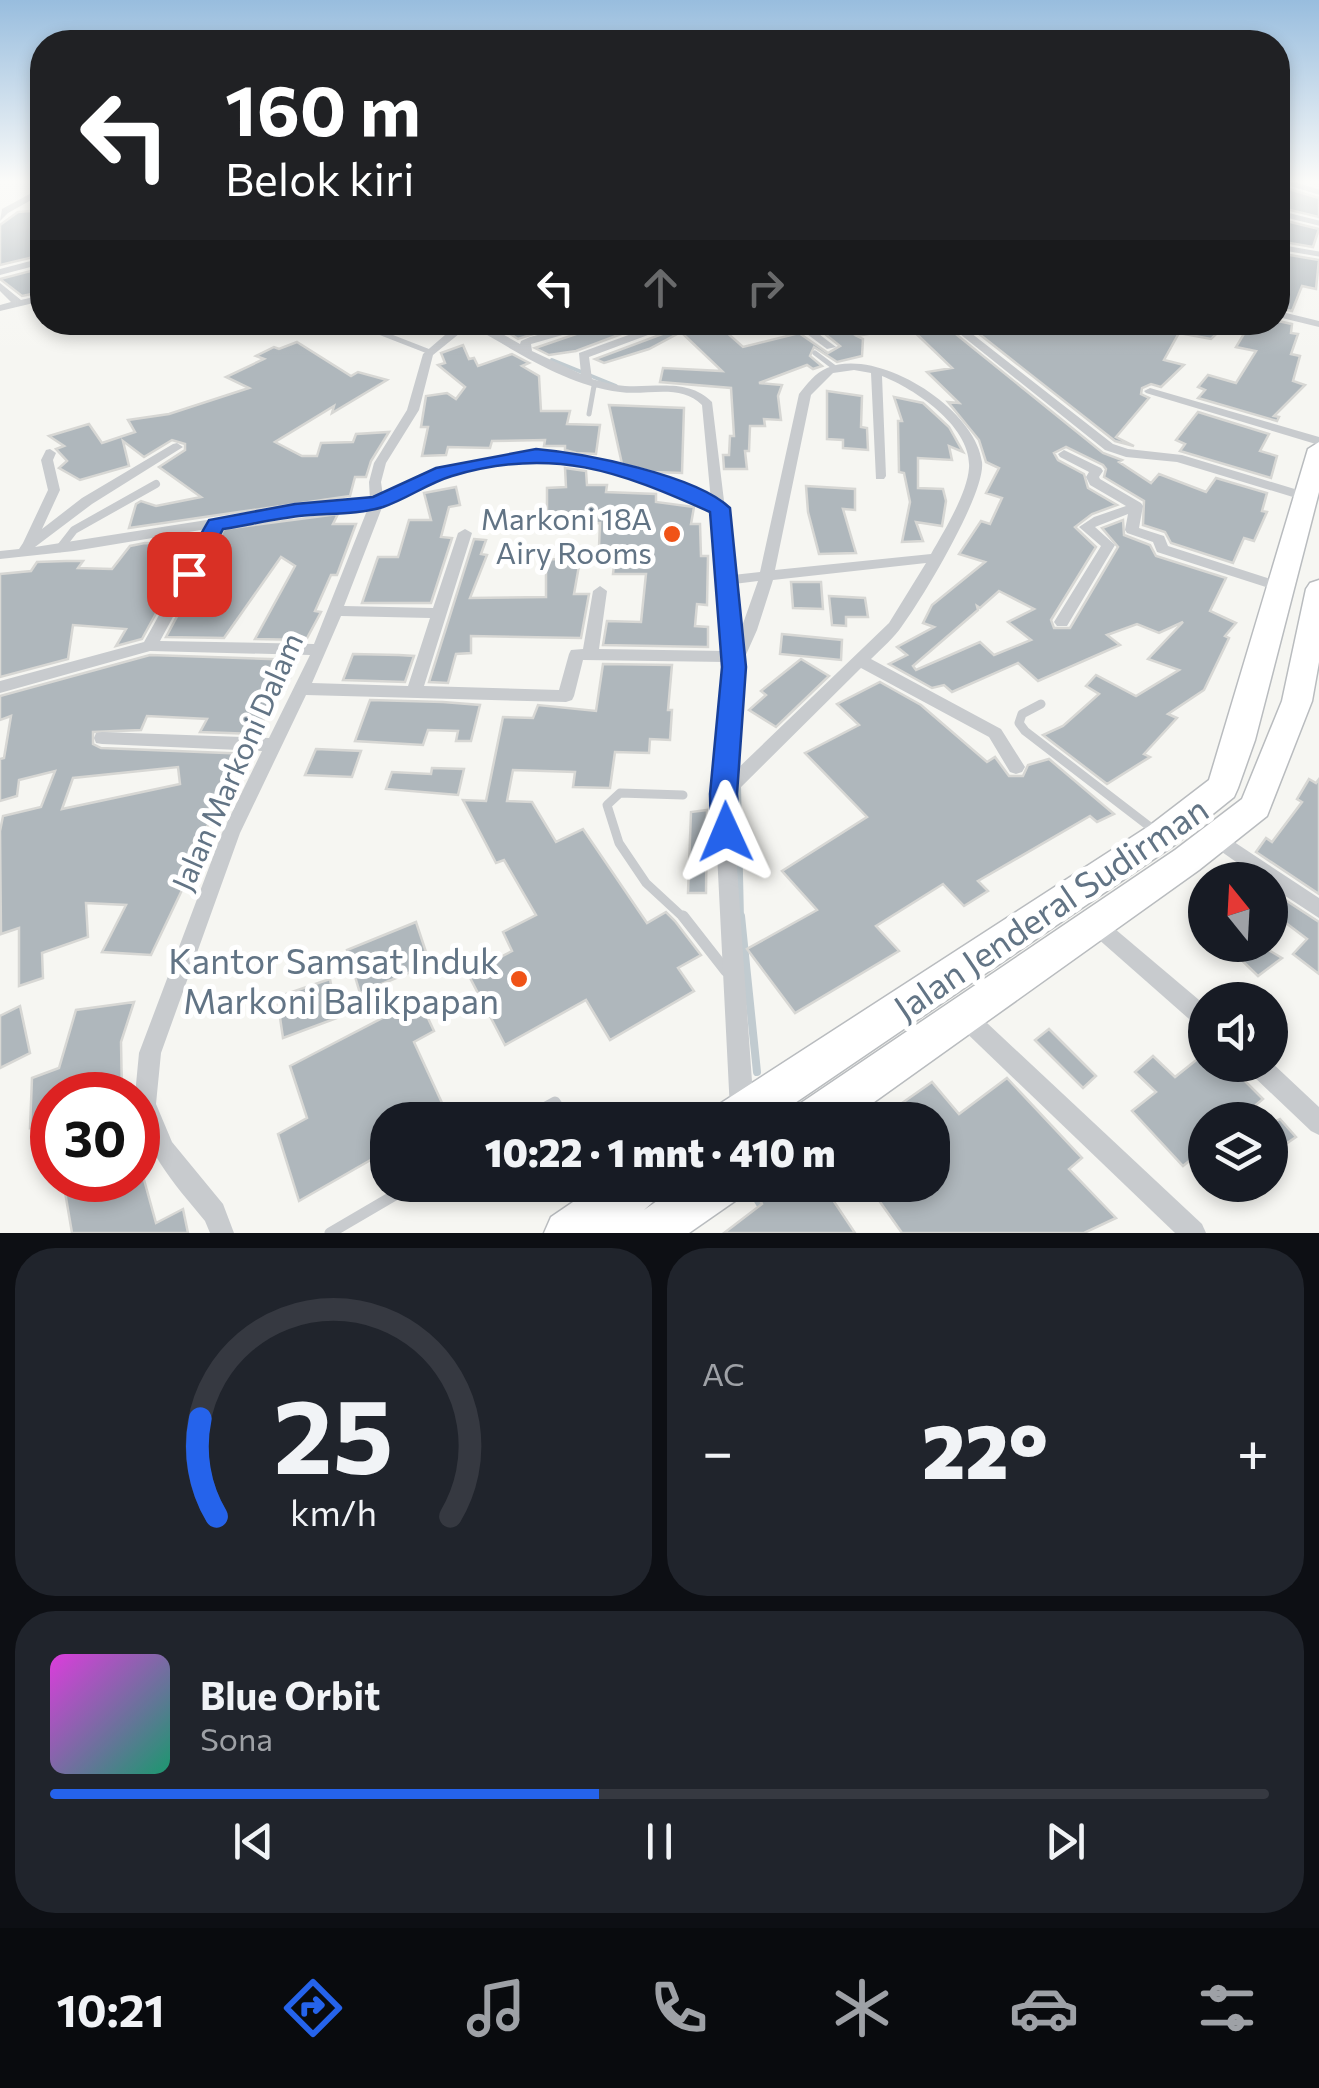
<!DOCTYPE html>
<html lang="id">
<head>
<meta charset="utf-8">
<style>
	body { margin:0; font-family:Commissioner,sans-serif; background:#20242c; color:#f1f3f6; height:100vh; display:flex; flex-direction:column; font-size:38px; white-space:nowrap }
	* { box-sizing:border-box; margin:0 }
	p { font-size:32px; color:#9ea1a6 }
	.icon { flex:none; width:55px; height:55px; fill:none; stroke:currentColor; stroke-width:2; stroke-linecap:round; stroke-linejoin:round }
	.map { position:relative; height:1233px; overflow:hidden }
	.side { display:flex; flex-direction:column; gap:15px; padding:15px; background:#0d0f14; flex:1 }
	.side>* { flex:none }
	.top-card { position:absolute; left:30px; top:30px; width:1260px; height:305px; border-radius:40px; box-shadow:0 5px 15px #0003; background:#202124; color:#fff; overflow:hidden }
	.needle { width:65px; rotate:342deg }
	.controls { position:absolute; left:1188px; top:862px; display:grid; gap:20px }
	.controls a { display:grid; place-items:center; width:100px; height:100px; border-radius:50%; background:#171b24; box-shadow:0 5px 15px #0003; font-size:50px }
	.speed { position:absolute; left:30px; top:1072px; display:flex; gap:20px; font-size:50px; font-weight:700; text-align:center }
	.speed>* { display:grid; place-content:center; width:130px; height:130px; border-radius:50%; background:#171b24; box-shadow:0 5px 15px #0003; line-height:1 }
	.speed .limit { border:15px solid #d22; background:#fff; color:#111 }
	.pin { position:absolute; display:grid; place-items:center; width:85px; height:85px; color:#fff; margin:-42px; border-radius:20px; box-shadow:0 5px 15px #0006 }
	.me { position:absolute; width:110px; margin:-55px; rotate:359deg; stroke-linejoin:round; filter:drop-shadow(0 0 8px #0008) }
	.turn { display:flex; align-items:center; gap:35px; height:210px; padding:0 30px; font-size:45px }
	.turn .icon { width:130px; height:130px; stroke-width:2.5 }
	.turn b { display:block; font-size:70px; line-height:85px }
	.lanes { display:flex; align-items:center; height:95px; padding:0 30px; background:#0003; justify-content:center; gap:50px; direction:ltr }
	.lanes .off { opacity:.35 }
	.big { font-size:75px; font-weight:800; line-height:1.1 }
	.side .widget { flex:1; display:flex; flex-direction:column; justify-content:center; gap:15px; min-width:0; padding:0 35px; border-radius:40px; background:#20242c }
	.side .dial { align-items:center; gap:0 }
	.dial svg { height:260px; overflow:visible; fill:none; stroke:#363941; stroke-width:7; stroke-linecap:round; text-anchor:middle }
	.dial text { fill:#f1f3f6; stroke:none }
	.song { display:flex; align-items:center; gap:30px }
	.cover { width:120px; height:120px; border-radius:15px; background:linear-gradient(135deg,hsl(300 70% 55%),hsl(160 70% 35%)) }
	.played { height:10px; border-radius:5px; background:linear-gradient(90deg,#2563eb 45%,#363941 45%) }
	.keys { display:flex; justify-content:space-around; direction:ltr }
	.heat { display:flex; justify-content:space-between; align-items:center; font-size:55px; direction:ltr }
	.side .tiles { flex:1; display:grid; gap:15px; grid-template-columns:1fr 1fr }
	.widget:last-child { grid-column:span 2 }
	.trip { position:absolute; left:370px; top:1102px; width:580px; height:100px; border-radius:40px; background:#171b24; box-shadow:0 5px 15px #0003; font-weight:800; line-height:100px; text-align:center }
	.menu { display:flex; height:160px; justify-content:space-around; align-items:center; background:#090b0e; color:#9ea1a6 }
	.menu .icon { width:70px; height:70px }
	.menu .active { color:#2563eb }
	.menu b { font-size:45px; color:#f1f3f6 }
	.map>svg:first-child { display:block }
</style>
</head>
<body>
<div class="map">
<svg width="1319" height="1233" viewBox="0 0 1319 1233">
	<rect width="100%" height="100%" fill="#f6f6f2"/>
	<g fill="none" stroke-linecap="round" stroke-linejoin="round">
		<polyline stroke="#c1cbd0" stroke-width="4" points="552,360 616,386"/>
		<g stroke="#c1cbd0" stroke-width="6">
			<polyline points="736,721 738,775"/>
			<polyline points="738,786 741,919"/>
		</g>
		<g stroke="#c1cbd0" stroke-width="8">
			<polyline points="741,916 757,1072"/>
			<polyline points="750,1187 763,1209"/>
		</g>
	</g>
	<g fill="#afb7bc" stroke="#d7d7d4" stroke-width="2.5" fill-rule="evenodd">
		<polygon points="1282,187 1319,198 1319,217 1278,207 1278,190"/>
		<polygon points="42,210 42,255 0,265 0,225 18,212"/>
		<polygon points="1278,219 1319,229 1313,247 1278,241"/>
		<polygon points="1278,253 1319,260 1316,289 1302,286 1292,311 1278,308"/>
		<polygon points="42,268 42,292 22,296 0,279"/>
		<polygon points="1278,321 1292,324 1291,333 1298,334 1291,354 1300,356 1293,381 1305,385 1274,416 1279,417 1277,421 1198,398 1205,390 1198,387 1208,375 1236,383 1256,351 1236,347 1251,322"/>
		<polygon points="500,322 571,322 518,339 504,330"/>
		<polygon points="611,322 645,325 576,351 549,355 535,348"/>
		<polygon points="698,322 715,322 743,347 799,333 828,353 840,346 810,322 888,322 889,330 857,336 863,339 862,356 837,362 814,347 810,356 822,366 813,369 807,365 759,383 782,385 778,396 781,420 764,419 765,426 750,426 749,451 745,451 747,469 724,469 723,455 729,455 730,436 734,436 731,388 660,382 663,368 722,371 681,332 649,349 604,363 595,359 665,333 668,327"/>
		<path d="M904,322h37l162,131 19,7 -3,2 32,21 8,-9 47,18 10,-14 51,15 -5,18 5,1 -13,29 -10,-3 -11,25 -62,-20 -6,-11 -22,-7 1,-24 -40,-24 2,-8 -3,-4 -37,-18 -12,6 4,7 26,14 4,14 29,17 -25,9 -17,13 21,20 -45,73 3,8h16l48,-81 -16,-19 21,-8 1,15 26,10 6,11 70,22 -16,33 26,12 -11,13 4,2 -25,52 -36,24 9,4 -33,36 6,3 -43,27 -64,-49 20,-9 36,-32 -13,-8 10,-11 40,21 43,-26 -31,-11 35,-37 -24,11 -22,-9 -30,11 13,10 -82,36 -20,-18 -66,29 -8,-7 -12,3 -43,-24 18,-9 -10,-8 37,-20 -11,-4 9,-18 53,-43 -26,-8 22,-33 9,3 12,-26 -16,-5 13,-25 -13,-6 -7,-22 -31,-38 11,1 -32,-31 25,-4zM999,591l35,18 -26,13 23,18 -37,15 -14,-13 -64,28 -3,-4 65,-56 -1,-4 3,2z"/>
		<polygon points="964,322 1099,322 1122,332 1123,322 1229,322 1211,339 1179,333 1164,360 1184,365 1161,387 1151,384 1142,388 1141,394 1149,398 1116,437 1134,446 1115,441"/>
		<polygon points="297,342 351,376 358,372 387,380 332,413 334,406 275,442 302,456 317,456 321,443 353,442 356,434 389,432 371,461 366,477 355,477 350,496 129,528 136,504 141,501 156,506 201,497 159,467 185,450 185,444 172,440 144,457 123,441 129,466 80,480 59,468 67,461 56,449 64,446 49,436 89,424 102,443 135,432 128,420 169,414 249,388 226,377 264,359 256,356 274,347 279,349"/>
		<polygon points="463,345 469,359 474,358 478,366 512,354 529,363 522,366 539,376 541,411 570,411 567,424 600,425 596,454 576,453 565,450 565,446 544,446 545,440 492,441 490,448 448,447 446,455 422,456 428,427 421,427 426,396 447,393 456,399 465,387 438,365 445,363 441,353"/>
		<polygon points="827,391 862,396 861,427 867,428 868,450 843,448 843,440 827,439"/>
		<polygon points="894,397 923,403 949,427 963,452 949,446 952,460 918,458 918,488 943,489 946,501 942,526 916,522 923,541 902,542 910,502 904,473 899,472 898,421 902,421"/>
		<polygon points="609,405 684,408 682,473 653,472 622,464"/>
		<polygon points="1198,412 1269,434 1260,451 1277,456 1271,478 1180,451 1185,444 1176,440"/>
		<polygon points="565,468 586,471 587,485 607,485 606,492 656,494 656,502 694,507 691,524 700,524 701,556 708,556 707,605 697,604 695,626 708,627 708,647 603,645 607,621 641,622 646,574 613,574 616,547 599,547 600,523 547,525 547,488 566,487"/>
		<polygon points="806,486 855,489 855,510 843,509 856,553 819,554 808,512"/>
		<polygon points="456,487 460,505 449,507 441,537 452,538 431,603 362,603 378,557 398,557 409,520 431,520 424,493"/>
		<polygon points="338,514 333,524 356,524 337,575 331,575 315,611 321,612 306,640 255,639 295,566 281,557 224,638 166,637 224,529"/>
		<polygon points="474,539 486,540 481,554 487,555 470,598 546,597 546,559 580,560 574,594 589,594 581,638 471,636 471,653 456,654 448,683 429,682"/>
		<polygon points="145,543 194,544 142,639 116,646 126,629 73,625 68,659 0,677 0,574 31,571 37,562 66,561 83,561 78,568 112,569 130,546"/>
		<polygon points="791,582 821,582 823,609 793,608"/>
		<polygon points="829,596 865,598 868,617 846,617 846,626 832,625"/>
		<polygon points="782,634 842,640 841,660 780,654"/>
		<polygon points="353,654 399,655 414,656 405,682 343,680"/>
		<path d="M150,655l148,5 -16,36h-7l-18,38 -57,-2 7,-13 -60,-3 -6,14 -48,2v12l8,4 149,6 -17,37h-9l-36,76h5l-42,88 -49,-3 24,-47 -40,-2 2,34 -46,16 1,25 -24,8v-58l-18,6 -1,-103 3,-15 38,-9 14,-36 -36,9 -2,16 -17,5v-42l4,-1 7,-42 -11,4v-24zM178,767l2,17 -118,25 11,-31z"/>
		<polygon points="801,659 829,676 776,727 749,710 766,695 761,691"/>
		<polygon points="603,664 672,665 668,710 672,710 670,740 650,739 649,753 615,752 610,788 573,787 575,772 513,770 507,801 532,802 556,842 583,829 647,923 666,912 675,921 701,955 678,968 694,991 610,1040 586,1000 505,1045 468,974 512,951 503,932 536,915 504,860 496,863 463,800 486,801 503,717 533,718 538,705 596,711"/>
		<polygon points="880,682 921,705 987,762 995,757 1009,776 1023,776 1028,765 1049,759 1114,814 1097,822 1090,816 978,881 988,891 964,906 943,884 876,926 899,951 795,1013 747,949 817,910 782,871 867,817 805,753 859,725 837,704"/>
		<polygon points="370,700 443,702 480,705 471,741 456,741 458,731 428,730 423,745 355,741"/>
		<polygon points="316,749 361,751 352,777 305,775"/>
		<polygon points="432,768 464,769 458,795 386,789 392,772 431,774"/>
		<polygon points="1309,779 1316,783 1319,779 1319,894 1256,852 1266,838 1272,842 1302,802 1297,799"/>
		<polygon points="707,810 706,893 688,893 691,812"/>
		<polygon points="1270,890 1319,922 1319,974 1293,954 1307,939 1270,911"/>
		<polygon points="416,922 430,964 360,993 347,950"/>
		<polygon points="1226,945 1260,945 1282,958 1258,976"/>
		<polygon points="330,979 337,1018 283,1038 277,997"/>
		<polygon points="419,999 434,1031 414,1042 448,1116 440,1120 388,1120 388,1150 299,1201 278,1134 307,1118 290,1066"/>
		<polygon points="134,1002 121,1042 122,1095 52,1095 52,1120 30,1128 32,1078 59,1068 76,1010"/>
		<polygon points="20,1006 30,1053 0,1068 0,1016"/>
		<polygon points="1049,1029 1096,1076 1083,1088 1035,1040"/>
		<polygon points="1205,1053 1205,1065 1229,1065 1263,1099 1238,1120 1205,1120 1205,1148 1183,1166 1132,1111 1156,1092 1135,1072 1153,1056 1175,1077"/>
		<polygon points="1007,1078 1082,1158 1069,1169 1116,1218 1084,1233 902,1233 868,1185 932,1185 932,1120 878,1120 932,1082 959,1114"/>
		<polygon points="1280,1119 1296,1137 1277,1150 1270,1141 1270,1124"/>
		<polygon points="143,1176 156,1223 183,1209 188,1233 72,1233 63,1180 119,1180 120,1190"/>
		<polygon points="778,1185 823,1185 855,1233 724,1233 762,1204 759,1198"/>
	</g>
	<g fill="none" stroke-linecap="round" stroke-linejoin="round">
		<g stroke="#b9bcbf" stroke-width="3">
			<g id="highway">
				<polygon points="1319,442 1319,492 1255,740 1238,788 1234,797 1173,846 770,1120 712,1120 718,1105 1149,826 1209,780 1308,449"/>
				<polygon points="1319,580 1319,662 1312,701 1267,816 1199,870 849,1120 792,1120 798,1105 1175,850 1242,799 1282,701 1306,589 1310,583"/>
				<polygon points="598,1185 660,1185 654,1201 644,1210 680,1185 741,1185 735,1201 689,1233 544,1233 551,1217"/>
			</g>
		</g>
		<g stroke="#c8cbce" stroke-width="5">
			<polyline points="1286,182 1319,192"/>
			<polyline points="1278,213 1319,223"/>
			<polyline points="1278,247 1319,254"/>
			<polyline points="263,322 276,326 283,322"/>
			<polyline points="353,322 430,352"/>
			<polyline points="815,353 835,368"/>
			<polyline points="589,414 594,386 599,383"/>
		</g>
		<polyline stroke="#c8cbce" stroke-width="8" points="60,548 74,530 156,484"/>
		<g stroke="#c8cbce" stroke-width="9">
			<polyline points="1041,704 1022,714 1019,723 1025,731 1154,830"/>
			<polyline points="683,795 620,793 607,805 619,843 646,883 685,919"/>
		</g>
		<g stroke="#c8cbce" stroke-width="11">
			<polyline points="683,916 726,971"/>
			<polyline points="522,1120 555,1102 567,1120"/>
			<polyline points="330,1233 412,1185"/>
		</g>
		<g fill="#c8cbce" fill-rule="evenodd">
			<polygon points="39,189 42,189 42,194 8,213 0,221 2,209"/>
			<polygon points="42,258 42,264 0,275 0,269"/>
			<polygon points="0,283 21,300 42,295 42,301 0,311 0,305 11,302 0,291"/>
			<polygon points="1278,311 1319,321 1319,327 1278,317"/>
			<path d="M460,322h21l39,22 1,-3 9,-4 58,-15h20l-77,22 1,7 49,23 -2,-21 77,-28h8v4l-75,28 3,22c11,3 21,6 33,7 30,2 63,-8 87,16l21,173 27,-3 39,-178c8,-10 16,-21 28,-26 51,-22 149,41 155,94 4,31 -60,137 -80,164 -8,12 -21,23 -31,33l130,70 24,38 -3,5 -6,2 -6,-2 -21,-35 -128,-69 -129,128 22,314 -4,8h-16l-4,-8 -16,-316 12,-132 -143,-2 -9,36 -2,4 -6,2 -260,-7 -66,138 -79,220 -5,51 16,38 51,62 11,29h-24l-5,-12c-30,-37 -67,-75 -67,-126h-3l4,-42 83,-220 40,-82 -160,-7 -6,-1 -2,-5 2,-5 6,-1 167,6 41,-83 -160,-4 -150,42v-12l144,-39 63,-113 -133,22 -74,8v-8l19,-2 4,-6 25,-53 -7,-30 5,-10 4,-1 6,4 -3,7 7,30 -18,39 40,-31 91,-54 4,-1 6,4 -91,57 -57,43 260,-41 75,-6 -1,-18 5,-19 33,-53 16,-56zM470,325c46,26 95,60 150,67 27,4 60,-9 82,13l9,96c-90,-40 -174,-64 -271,-31 -20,6 -38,18 -57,26l-2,-14 5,-19 33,-53 14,-55zM854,370l17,3 5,106h8l2,-3 -4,-100c33,13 90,51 87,92 -2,26 -25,63 -38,86l-156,16 36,-175 22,-22zM521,461c74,1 125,20 191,50l14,140 -127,-2 8,-58 -7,-5 -7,5 -10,58 -12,1 -2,4 -10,36 -135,-4 48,-153 -7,-4 -7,4 -25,75 -89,-2 39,-101 69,-31 34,-9zM368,508l-54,136 -154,-3 62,-115 82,-13zM926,563l-37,60 -156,150 8,-107 16,-36 16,-50zM758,581l-19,54 -5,-51zM341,616l89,2 -22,68 -96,-3z"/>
			<polygon points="791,322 803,322 836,347 827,349"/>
			<polygon points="945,322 957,322 1113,444 1128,449 1182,455 1311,494 1313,497 1306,501 1177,462 1126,457 1105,450"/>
			<polygon points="1150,388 1319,437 1319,445 1146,393 1144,391"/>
			<polygon points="1064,450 1101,468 1103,471 1099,477 1100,479 1141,503 1143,506 1139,528 1164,536 1168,546 1286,584 1288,587 1281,592 1157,552 1153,542 1127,533 1125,530 1128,514 1095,527 1115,545 1067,626 1057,626 1054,622 1101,546 1079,527 1094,517 1126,506 1090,485 1086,477 1089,472 1060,457 1058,454"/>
			<polygon points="1216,830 1319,898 1319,918 1270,886 1270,880 1262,880 1209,843 1207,838 1209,833"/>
			<polygon points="1095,915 1102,918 1205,1005 1205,1029 1197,1026 1088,930 1085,924 1088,918"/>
			<polygon points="963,1005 971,1008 1202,1224 1206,1233 1175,1233 955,1022 952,1015 955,1008"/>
			<polygon points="1270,1061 1319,1107 1319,1135 1311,1131 1250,1073 1247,1065 1270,1065"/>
		</g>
		<use href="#highway" fill="#fff" fill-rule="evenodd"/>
	</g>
	<linearGradient id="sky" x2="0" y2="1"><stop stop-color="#98bdde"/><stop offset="0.51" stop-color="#fbfbf9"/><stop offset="1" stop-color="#fbfbf9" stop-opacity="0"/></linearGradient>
	<rect width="1319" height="355" fill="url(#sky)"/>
	<path fill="#2563eb" stroke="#184099" stroke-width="2.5" d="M536,449c47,4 160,26 194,59l16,159 -9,127 3,38 -5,8 -9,3 -10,-3 -5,-8 -1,-38 12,-127 -12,-155c-91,-41 -158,-66 -258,-36 -24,7 -45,23 -69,31 -26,8 -57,6 -84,9 -25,3 -51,9 -76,13l-26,50h-16l-3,-5 31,-54 86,-16 78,-7 63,-29z"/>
	<g fill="#f05317" stroke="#fff" stroke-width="4">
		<circle cx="672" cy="534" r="10"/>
		<circle cx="519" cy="979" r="10"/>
	</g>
	<g text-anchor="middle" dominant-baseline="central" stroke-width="10" stroke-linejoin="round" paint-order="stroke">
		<g font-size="30" fill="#627485" stroke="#fff" text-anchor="end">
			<text x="652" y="517">Markoni 18A<tspan x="652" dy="34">Airy Rooms</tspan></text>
		</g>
		<g font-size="30" fill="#627485" stroke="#fff">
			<text transform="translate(236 761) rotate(-66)">Jalan Markoni Dalam</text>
		</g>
		<g font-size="35" fill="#627485" stroke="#fff">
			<text transform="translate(1050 907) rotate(-34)">Jalan Jenderal Sudirman</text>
		</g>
		<g font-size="35" fill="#627485" stroke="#fff" text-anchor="end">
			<text x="499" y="959">Kantor Samsat Induk<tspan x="499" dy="40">Markoni Balikpapan</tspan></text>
		</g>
	</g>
</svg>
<div class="controls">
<a><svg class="needle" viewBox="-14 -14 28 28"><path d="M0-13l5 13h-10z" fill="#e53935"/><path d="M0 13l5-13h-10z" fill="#9ea1a6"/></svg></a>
<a><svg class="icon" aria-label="sound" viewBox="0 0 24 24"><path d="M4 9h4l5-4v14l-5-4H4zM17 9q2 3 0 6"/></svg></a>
<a><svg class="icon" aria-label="layers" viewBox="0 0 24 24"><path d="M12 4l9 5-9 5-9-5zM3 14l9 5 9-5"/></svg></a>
</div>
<div class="speed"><div class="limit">30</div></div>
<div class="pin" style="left:189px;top:574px;background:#d93025"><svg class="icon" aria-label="arrive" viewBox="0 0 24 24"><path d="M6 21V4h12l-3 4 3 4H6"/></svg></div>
<svg class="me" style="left:726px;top:832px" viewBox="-20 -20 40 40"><path d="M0-17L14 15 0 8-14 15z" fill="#2563eb" stroke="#fff" stroke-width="4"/></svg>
<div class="trip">10:22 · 1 mnt · 410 m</div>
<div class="top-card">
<div class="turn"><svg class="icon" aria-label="left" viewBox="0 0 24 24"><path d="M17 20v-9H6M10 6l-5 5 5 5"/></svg><div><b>160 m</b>Belok kiri</div></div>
<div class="lanes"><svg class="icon" aria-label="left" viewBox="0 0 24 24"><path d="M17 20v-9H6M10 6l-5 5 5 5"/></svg><svg class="icon off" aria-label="ahead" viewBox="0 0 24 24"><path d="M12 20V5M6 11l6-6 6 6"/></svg><svg class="icon off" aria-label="right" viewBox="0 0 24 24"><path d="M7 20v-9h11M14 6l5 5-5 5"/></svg></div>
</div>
</div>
<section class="side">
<div class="tiles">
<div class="widget dial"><svg viewBox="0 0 100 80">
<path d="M14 69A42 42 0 1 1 86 69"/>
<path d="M14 69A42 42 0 0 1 9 39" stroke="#2563eb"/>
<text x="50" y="56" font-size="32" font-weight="700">25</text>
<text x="50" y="72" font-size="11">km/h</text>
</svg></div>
<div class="widget"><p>AC</p>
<div class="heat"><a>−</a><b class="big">22°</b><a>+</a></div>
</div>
<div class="widget">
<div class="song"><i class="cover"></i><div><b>Blue Orbit</b><p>Sona</p></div></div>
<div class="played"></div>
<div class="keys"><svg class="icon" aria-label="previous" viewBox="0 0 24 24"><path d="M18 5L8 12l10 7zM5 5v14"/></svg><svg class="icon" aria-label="pause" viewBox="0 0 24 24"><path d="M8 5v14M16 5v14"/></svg><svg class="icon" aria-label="next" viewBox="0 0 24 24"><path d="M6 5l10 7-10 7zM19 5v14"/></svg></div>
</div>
</div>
</section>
<nav class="menu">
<b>10:21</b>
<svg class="icon active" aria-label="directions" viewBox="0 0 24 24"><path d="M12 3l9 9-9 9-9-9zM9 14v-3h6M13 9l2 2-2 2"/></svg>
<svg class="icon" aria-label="music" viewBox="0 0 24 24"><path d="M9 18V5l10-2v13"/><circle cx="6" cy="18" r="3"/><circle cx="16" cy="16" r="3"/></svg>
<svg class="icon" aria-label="phone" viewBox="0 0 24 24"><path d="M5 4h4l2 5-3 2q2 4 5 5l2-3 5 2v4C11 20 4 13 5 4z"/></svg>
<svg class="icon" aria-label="climate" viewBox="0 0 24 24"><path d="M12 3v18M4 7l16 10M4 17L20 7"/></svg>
<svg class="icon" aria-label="car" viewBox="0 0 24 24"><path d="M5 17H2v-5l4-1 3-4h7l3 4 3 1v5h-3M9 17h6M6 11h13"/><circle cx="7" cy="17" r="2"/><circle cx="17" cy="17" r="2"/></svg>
<svg class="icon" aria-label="filters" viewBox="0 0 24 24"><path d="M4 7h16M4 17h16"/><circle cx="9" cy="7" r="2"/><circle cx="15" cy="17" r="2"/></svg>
</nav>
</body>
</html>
